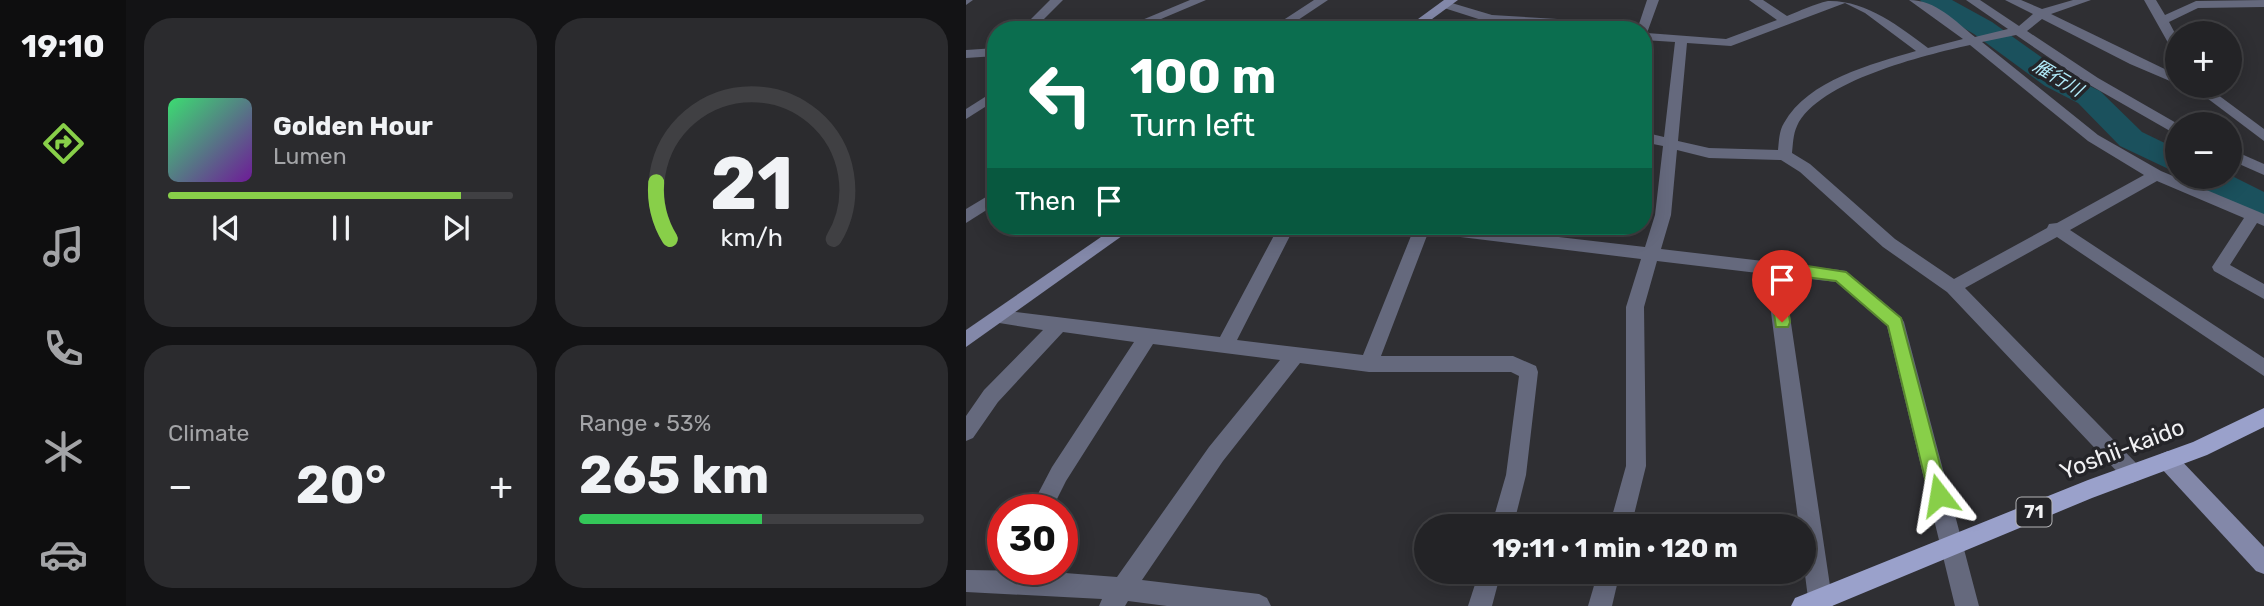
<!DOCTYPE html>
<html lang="en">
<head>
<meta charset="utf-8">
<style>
	body { margin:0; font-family:Rubik,"Noto Sans JP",sans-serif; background:#2b2b2e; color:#f1f3f6; height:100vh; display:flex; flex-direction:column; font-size:26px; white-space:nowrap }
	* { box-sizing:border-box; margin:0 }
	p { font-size:23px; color:#a3a4a7 }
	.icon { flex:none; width:38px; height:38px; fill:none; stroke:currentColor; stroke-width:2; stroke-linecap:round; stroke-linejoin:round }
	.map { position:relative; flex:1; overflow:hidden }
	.panel { display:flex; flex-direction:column; gap:18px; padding:18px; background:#131315; width:840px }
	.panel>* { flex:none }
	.banner { position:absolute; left:21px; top:21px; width:665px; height:214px; border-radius:28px; box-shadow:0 4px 18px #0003,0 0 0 2px #404043; background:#0b6e4f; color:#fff; overflow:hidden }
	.controls { position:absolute; left:1199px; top:21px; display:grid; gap:14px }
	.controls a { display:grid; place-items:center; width:77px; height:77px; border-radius:50%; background:#232326; box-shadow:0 4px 18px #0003,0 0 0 2px #404043; font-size:35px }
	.speed { position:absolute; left:21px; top:494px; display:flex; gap:14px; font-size:35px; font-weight:700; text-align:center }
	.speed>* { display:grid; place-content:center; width:91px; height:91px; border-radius:50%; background:#232326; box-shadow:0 4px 18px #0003,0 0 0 2px #404043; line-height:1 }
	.speed .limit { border:10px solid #d22; background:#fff; color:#111 }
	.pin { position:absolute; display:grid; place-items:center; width:60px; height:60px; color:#fff; margin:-72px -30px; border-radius:50% 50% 50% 0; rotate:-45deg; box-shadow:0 0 7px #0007 }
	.pin .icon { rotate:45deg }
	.me { position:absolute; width:77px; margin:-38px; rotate:346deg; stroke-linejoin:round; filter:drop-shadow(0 0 5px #0008) }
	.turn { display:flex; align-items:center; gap:24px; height:147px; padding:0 28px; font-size:32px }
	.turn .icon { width:91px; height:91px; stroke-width:2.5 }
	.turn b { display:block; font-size:49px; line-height:60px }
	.then { display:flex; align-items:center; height:66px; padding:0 28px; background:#0003; gap:14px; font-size:26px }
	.big { font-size:52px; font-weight:700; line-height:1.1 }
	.panel .card { flex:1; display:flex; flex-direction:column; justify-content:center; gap:10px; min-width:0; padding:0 24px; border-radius:28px; background:#2b2b2e }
	.panel .dial { align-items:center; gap:0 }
	.dial svg { height:182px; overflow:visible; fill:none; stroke:#404043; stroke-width:7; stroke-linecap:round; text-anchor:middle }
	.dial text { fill:#f1f3f6; stroke:none }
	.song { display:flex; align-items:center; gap:21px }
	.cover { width:84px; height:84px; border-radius:10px; background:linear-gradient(135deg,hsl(140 70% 55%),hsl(280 70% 35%)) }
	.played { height:7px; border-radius:4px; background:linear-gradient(90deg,#88cf49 85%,#404043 85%) }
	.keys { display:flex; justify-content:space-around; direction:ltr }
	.heat { display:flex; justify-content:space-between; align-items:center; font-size:38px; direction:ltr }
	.charge { height:10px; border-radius:5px; background:linear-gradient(90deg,#34c759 53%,#404043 0) }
	.panel .tiles { flex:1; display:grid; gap:18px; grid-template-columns:repeat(2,1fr) }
	.trip { position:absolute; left:448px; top:514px; width:402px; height:70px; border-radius:35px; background:#232326; box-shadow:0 4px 18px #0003,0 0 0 2px #404043; font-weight:700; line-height:70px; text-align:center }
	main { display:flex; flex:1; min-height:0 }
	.dock { display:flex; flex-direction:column; width:126px; justify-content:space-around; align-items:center; background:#0e0e0f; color:#a3a4a7 }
	.dock .icon { width:49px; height:49px }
	.dock .active { color:#88cf49 }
	.dock b { font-size:32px; color:#f1f3f6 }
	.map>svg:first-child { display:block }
</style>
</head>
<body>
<main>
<nav class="dock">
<b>19:10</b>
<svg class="icon active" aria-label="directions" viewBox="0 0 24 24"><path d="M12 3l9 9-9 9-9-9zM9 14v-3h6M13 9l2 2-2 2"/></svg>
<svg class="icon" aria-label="music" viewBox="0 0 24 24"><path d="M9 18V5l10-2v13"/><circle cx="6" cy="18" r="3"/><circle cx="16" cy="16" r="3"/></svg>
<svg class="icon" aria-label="phone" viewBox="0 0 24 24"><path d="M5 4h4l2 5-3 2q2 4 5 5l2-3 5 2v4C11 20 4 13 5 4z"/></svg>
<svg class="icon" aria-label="climate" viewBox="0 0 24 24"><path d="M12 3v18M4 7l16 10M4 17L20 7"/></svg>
<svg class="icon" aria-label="car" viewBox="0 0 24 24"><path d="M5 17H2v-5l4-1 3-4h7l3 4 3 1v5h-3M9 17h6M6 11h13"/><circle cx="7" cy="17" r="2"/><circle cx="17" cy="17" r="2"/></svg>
</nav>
<section class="panel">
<div class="tiles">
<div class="card">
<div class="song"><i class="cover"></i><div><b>Golden Hour</b><p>Lumen</p></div></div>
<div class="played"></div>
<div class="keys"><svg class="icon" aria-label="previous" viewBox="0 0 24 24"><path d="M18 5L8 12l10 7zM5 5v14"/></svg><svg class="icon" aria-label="pause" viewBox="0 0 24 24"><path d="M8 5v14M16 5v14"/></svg><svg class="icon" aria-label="next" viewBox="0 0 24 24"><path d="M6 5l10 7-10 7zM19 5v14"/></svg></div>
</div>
<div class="card dial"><svg viewBox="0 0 100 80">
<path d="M14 69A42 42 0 1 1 86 69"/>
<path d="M14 69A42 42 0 0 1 8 44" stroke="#88cf49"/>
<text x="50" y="56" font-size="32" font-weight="700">21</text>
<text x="50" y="72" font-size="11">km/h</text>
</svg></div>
<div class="card"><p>Climate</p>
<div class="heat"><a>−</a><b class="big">20°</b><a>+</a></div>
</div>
<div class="card"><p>Range · 53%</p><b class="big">265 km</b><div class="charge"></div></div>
</div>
</section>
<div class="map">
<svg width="1298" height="606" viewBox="0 0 1298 606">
	<rect width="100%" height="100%" fill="#2f2f33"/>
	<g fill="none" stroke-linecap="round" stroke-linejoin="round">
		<g fill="#1b515d" fill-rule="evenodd">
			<polygon points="954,0 986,0 1026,22 1099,74 1134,91 1176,132 1211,149 1211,173 1154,146 1112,103 1079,86 1008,34 958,5"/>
			<polygon points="1264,175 1298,192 1298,218 1228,185 1223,177"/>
		</g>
		<g fill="#65697d" fill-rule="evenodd">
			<polygon points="0,0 7,0 0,5"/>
			<polygon points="84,0 97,0 67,30 54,30"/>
			<polygon points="224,0 240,0 169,30 152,30"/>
			<polygon points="348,0 362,0 317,30 302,30"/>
			<path d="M681,0h12l-12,33 79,6 51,-19 -28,-20h14l24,16c13,-5 27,-12 41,-15 38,-1 72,26 100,47l35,-9 -54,-39c27,0 46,21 66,37l33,-8 -42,-29h14l39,26 14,-12 -28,-14h16l21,9 31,-9h18l-40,14 126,61v9l-47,-20 -88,-45 -15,12 71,47 80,46 -1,11 -89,-51 -72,-49 -34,7 116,93 63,36 103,43v12l-7,-3 -27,42 34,19v15l-50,-28 -2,-4 32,-49 -87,-37 -87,49 194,128v18l-207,-139 -92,51 174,178 3,7 -3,7 -7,3 -7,-3 -178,-188 -64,-45 -83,-75 -19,-12 -72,-2 -32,-8 -6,65 -10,34 179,21 6,1 55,46 3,5 75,284h-24l-68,-280 -51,-44 -52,-6 49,330h-24l-5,-39v-40h-5l-33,-253 -109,-13 -13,46 2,159 -15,61h-22l17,-61v-159l15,-48 -213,-26 -47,123h132l23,10 2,6 -12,103 -13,52h-22l15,-52 13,-99 -8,-4h-142l-69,-9 -77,98 -81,119 117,14 8,4 4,8h-104l-39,-5 -3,5h-26l3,-7 -136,-7v-22l73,1 78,6 92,-130 71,-87 -127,-16 -87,137 -14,28h-22l22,-42 82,-125 -71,-10 -65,70 -25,36 -7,3v-25l18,-26 59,-60 -50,-8 -3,-5 3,-5 6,-2 221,27 59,-111h16l-58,114 126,15 52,-129h47l183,21 10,-32 8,-69 -20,-4v-10l21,5 11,-95 -32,-2v-10h-6zM879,3l20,10 51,38c-44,13 -108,29 -132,72 -5,8 -5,18 -6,27l-69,-2 -31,-7 9,-98 44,3zM1004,45l118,96 56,34 -87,48 -8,1 -2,4 -93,51 -59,-40 -85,-75 -18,-11c1,-8 1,-19 5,-27 21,-45 128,-71 173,-81z"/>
			<polygon points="1178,0 1190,0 1199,15 1230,1 1298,0 1298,7 1232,8 1203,22 1211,37 1211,52 1205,48"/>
			<polygon points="479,1 526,15 608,20 636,30 525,23 475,7 475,3"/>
			<polygon points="30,48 30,56 0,58 0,50"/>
			<polygon points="1225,86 1240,86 1298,129 1298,141"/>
			<polygon points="30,90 30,100 0,119 0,109"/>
			<polygon points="1264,149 1298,164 1298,175 1264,160"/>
			<polygon points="30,191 30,204 0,223 0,209"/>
			<polygon points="513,572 535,572 526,606 502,606"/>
			<polygon points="632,572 654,572 646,606 622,606"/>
		</g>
		<g fill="#8388a9" fill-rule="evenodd">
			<polygon points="478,0 492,0 451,30 437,30"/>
			<polygon points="151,226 170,226 0,347 0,330"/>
			<polygon points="1202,451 1209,454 1298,547 1298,574 1290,571 1195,468 1192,461 1195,454"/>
		</g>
		<polygon fill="#9aa1cb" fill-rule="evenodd" points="1298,408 1298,427 1241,455 1126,498 866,606 825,606 829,598 1122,480 1227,442"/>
	</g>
	<polygon fill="#88cf49" stroke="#58872f" stroke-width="2" points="808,261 880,272 935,318 982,495 980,502 973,504 966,502 963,495 922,326 870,281 817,274 824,322 822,327 810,327 801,267"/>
	<g text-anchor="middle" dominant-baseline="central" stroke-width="7" stroke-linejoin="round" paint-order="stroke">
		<g font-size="18" font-style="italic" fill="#b2ecfb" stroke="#252529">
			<text transform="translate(1092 78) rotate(31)">雁行川</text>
		</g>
		<rect fill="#252529" stroke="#b4b4b6" stroke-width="2" x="1050.5" y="497.5" width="35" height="29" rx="5"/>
		<g font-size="18" font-weight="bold" fill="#f1f1f3">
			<text x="1068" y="512">71</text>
		</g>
		<g font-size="23" fill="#f1f1f3" stroke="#252529">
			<text transform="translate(1156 449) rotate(-21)">Yoshii-kaido</text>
		</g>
	</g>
</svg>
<div class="controls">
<a>+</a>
<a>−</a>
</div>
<div class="speed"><div class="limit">30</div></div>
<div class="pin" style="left:816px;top:322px;background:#d93025"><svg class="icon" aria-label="arrive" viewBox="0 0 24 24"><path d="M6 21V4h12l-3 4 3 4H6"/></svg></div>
<svg class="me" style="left:973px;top:495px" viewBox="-20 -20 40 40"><path d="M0-17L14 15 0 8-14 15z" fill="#88cf49" stroke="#fff" stroke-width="4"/></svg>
<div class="trip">19:11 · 1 min · 120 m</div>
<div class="banner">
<div class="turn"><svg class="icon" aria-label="left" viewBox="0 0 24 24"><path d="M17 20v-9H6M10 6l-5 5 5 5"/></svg><div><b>100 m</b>Turn left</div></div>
<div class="then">Then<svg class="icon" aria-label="arrive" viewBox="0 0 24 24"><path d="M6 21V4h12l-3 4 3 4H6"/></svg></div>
</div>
</div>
</main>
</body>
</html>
